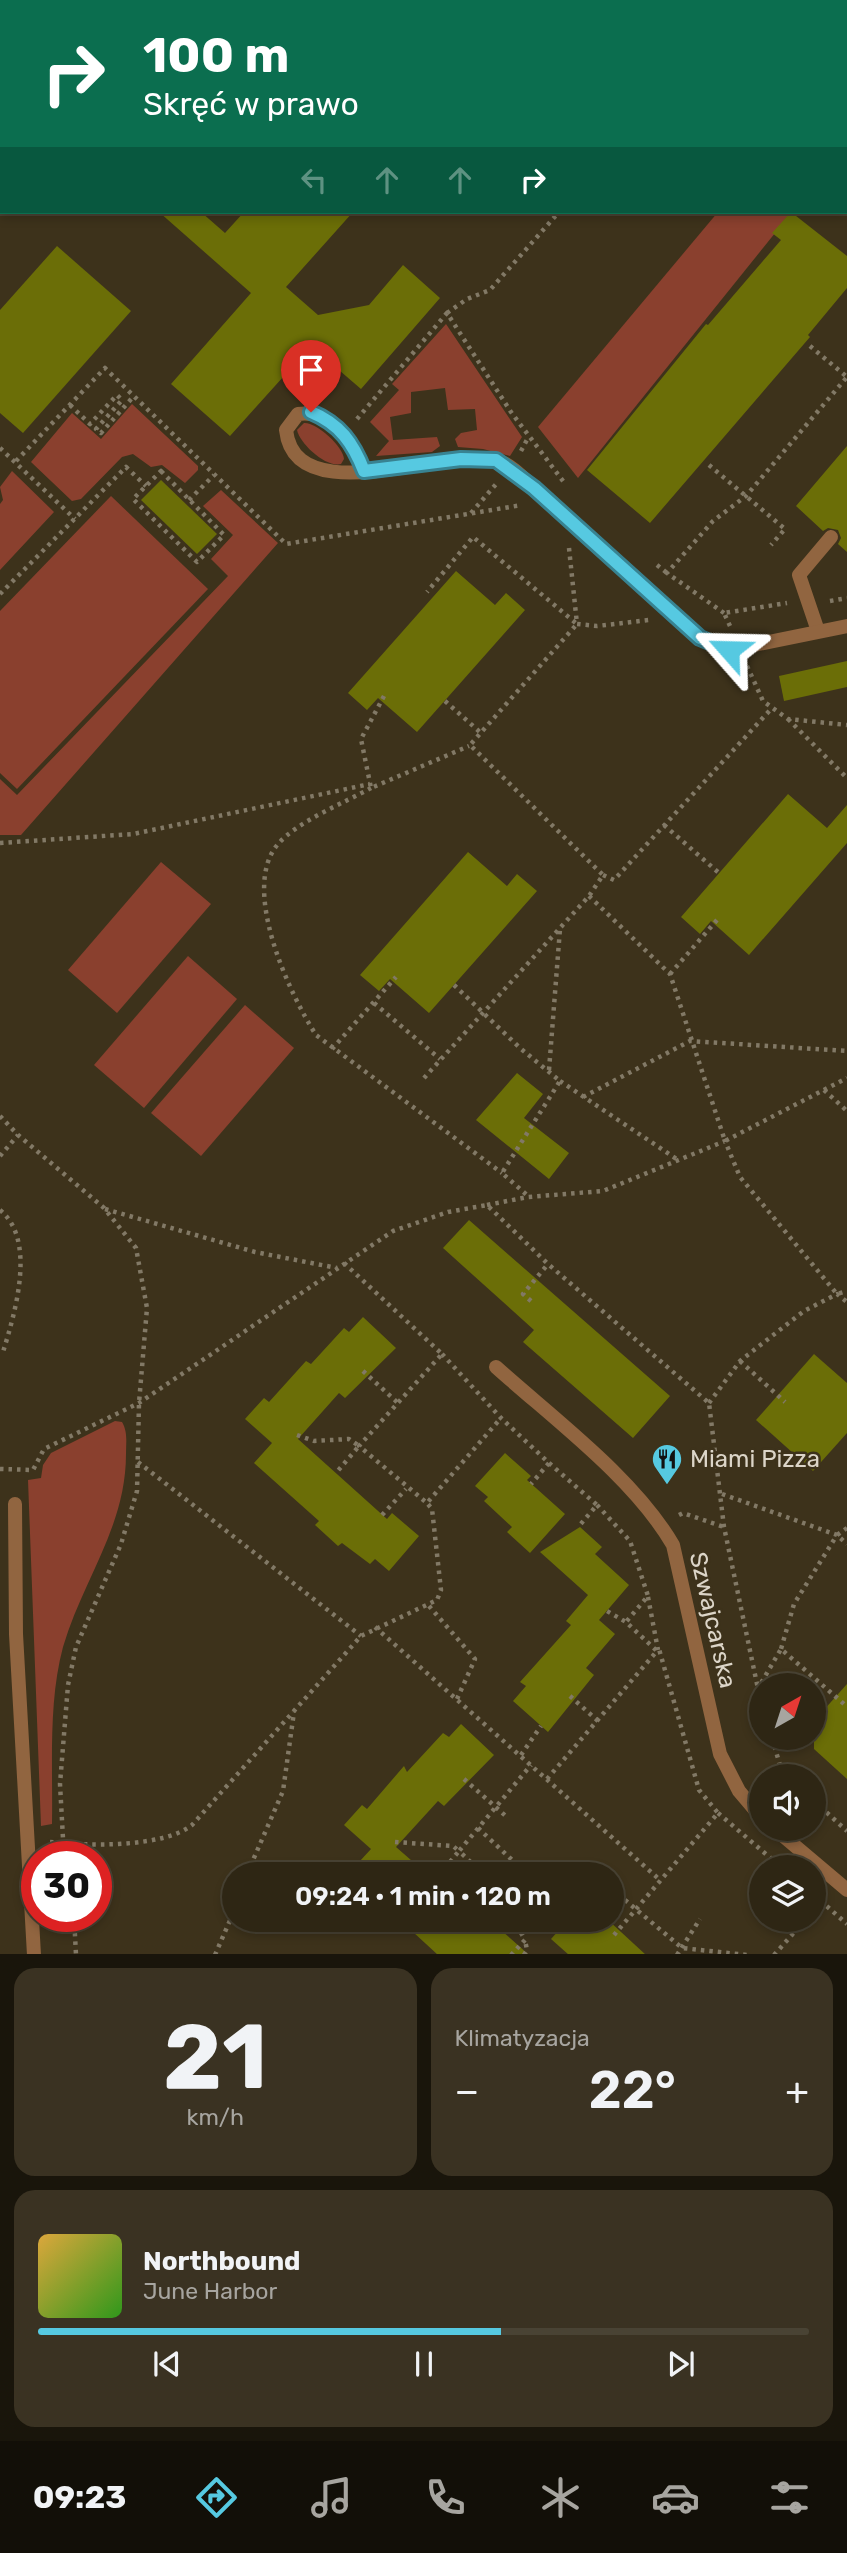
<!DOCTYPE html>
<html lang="pl">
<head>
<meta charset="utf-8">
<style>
	body { margin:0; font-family:Rubik,sans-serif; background:#3a3222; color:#f1f3f6; height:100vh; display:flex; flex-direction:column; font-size:26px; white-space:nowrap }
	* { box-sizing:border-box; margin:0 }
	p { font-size:23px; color:#a7a5a0 }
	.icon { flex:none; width:38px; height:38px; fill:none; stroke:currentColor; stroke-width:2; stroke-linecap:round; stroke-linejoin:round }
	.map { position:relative; height:1954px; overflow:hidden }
	.panel { display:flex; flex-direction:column; gap:14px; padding:14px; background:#19150b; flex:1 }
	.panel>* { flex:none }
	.guide { position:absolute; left:0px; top:0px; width:847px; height:214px; box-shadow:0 4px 10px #0003,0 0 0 2px #494334; background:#0b6e4f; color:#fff; overflow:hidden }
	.needle { width:46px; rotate:39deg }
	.buttons { position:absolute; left:749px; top:1673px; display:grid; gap:14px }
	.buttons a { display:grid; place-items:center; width:77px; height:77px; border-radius:50%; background:#2e2614; box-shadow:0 4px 10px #0003,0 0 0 2px #494334; font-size:35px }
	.speed { position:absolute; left:21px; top:1841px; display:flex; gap:14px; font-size:35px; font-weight:700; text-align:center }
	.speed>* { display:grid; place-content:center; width:91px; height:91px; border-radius:50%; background:#2e2614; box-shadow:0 4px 10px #0003,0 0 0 2px #494334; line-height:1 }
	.speed .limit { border:10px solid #d22; background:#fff; color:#111 }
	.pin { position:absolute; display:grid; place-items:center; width:60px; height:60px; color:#fff; margin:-72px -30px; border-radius:50% 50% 50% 0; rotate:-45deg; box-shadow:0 0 7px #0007 }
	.pin .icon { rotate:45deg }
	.me { position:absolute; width:77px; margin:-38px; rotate:295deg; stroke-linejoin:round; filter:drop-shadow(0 0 5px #0008) }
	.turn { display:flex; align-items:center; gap:24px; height:147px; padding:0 28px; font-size:32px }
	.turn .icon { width:91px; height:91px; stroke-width:2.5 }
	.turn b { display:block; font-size:49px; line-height:60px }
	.lanes { display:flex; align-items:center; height:66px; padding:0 28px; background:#0003; justify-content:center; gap:35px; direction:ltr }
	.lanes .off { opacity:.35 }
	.big { font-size:52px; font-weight:600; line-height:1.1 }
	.panel .widget { flex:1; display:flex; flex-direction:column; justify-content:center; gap:10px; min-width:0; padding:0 24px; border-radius:21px; background:#3a3222 }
	.panel .dial { align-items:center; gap:0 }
	.dial b { font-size:91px; line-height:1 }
	.song { display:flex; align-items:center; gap:21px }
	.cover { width:84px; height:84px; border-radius:10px; background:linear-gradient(135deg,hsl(40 70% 55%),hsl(110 70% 35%)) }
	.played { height:7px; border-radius:4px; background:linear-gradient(90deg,#56c9e1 60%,#494334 60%) }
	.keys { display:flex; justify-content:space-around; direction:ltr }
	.heat { display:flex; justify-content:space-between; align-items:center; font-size:38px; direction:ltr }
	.panel .tiles { flex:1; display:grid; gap:14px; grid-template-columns:1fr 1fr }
	.widget:last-child { grid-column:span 2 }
	.trip { position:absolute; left:222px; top:1862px; width:402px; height:70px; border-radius:35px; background:#2e2614; box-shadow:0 4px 10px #0003,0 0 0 2px #494334; font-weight:600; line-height:70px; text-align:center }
	.tabs { display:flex; height:112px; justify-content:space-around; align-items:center; background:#120f08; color:#a7a5a0 }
	.tabs .icon { width:49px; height:49px }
	.tabs .on { color:#56c9e1 }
	.tabs b { font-size:32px; color:#f1f3f6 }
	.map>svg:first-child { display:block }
</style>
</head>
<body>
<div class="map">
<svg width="847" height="1955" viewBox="0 0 847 1955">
	<rect width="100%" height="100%" fill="#3d321b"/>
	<g fill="#8a402e">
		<polygon points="312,0 633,0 314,2"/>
		<polygon points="718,212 792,212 578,478 538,427"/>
		<polygon points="446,324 522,437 510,456 483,449 458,447 455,439 461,433 477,430 475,409 448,410 445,388 411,392 411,413 390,417 393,440 437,437 440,446 432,452 376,456 389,441 370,422 399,390 392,384"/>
		<polygon points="132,404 198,466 198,470 185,483 162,465 151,467 133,454 122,457 81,499 72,501 31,462 72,413 101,439"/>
		<path d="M304,423c12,-1 39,23 40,36l-3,5c-15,4 -41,-20 -44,-34z"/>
		<polygon points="12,471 54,512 0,570 0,504 3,500 0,487"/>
		<polygon points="221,490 278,543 21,835 0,835 0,779 17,795 228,576 211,559 233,535 203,506"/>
		<polygon points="111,496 208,589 17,789 0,773 0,611"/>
		<polygon points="161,862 211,904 117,1013 68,970"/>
		<polygon points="188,956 237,999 144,1108 94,1065"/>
		<polygon points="245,1005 294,1048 201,1156 151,1113"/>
		<path d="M115,1421l7,1c6,10 4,21 4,32 0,73 -43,125 -63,193 -15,56 -10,119 -11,177l-11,2 -13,-346 13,-2 2,-13 8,-12z"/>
	</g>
	<g fill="#6b6e07">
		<polygon points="159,212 201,212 225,233 244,212 353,212 286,287 318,315 369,305 403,265 440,298 361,389 311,346 230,436 171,384 251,293"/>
		<polygon points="791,212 847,256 847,288 808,335 810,337 650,523 587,470 706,324 708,325 781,240 772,233"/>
		<polygon points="57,246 131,311 23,433 0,413 0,310"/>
		<polygon points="847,446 847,552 838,544 841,538 838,530 828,528 823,531 796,506"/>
		<polygon points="161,480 217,534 197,554 141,500"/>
		<polygon points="456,571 495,605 506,593 525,610 417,732 378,698 367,710 348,693"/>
		<polygon points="847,661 847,687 784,701 779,676"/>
		<polygon points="788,794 827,828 847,805 847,843 749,955 711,921 700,934 681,917"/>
		<polygon points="468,852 507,886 517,874 537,891 429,1013 390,979 379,991 360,975"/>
		<polygon points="517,1073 543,1094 524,1118 569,1153 549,1179 476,1120"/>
		<polygon points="469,1220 670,1396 633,1438 523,1342 534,1330 443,1248"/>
		<polygon points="363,1317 396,1348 345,1398 339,1393 298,1439 387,1519 392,1513 419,1536 389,1571 375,1559 370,1564 342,1543 338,1546 315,1525 319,1521 254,1463 272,1443 245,1419 264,1398 269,1402 306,1361 311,1364 344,1328 349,1332"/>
		<polygon points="814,1354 847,1383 847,1433 813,1471 756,1420"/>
		<polygon points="505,1453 531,1476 527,1480 565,1514 530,1553 507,1532 512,1527 484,1501 488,1497 475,1486"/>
		<polygon points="580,1527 602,1547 595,1554 629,1585 599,1620 615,1634 586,1668 594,1675 548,1732 513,1701 526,1686 520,1682 571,1625 566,1621 588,1595 540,1552"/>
		<polygon points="847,1684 847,1779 814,1749 814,1721"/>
		<polygon points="461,1724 494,1755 444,1806 438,1801 396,1847 427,1874 348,1874 371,1849 344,1825 362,1805 367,1809 404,1766 407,1772 443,1733 449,1737"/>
		<polygon points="424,1920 480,1920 487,1926 491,1921 529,1955 438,1955 413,1932"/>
		<polygon points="568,1920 608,1920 646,1955 569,1955 551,1939"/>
	</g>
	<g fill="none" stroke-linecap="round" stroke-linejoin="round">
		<g stroke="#827966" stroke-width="4.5" stroke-dasharray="3.5 5" stroke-linecap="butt">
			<polyline points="198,0 200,2"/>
			<polyline points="278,0 280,2"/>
			<polyline points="610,0 612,2"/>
			<polyline points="642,0 642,2"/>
			<polyline points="703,0 703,2"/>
			<polyline points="813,0 815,2"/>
			<polyline points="845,27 847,28"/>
			<polyline points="845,33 847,31"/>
			<polyline points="447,313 467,299 490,290 559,212"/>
			<polyline points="810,346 847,377"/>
			<polyline points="70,405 90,424 117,395 122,400 96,429 101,433 133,397"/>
			<polyline points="357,419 447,313 511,412 566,485"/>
			<polyline points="0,448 75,519"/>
			<polyline points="521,451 529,436"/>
			<polyline points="16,461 105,368 286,544 522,505"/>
			<polyline points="709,465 785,529 771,545"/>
			<polygon points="161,471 224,535 197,562 133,499"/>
			<polyline points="189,500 214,475"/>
			<polyline points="471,513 497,483"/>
			<polyline points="569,548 577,624 597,626 649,620"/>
			<polyline points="657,565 667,573"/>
			<polyline points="0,594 126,467 146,486"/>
			<polyline points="830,601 847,598"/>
			<polyline points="724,613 667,573 713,521 746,496 847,377"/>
			<polyline points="730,626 724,613 787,603"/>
			<polyline points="747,666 763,701 788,719 847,725"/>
			<polyline points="384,696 361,739 371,788 469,746"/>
			<polyline points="445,701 481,733"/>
			<polyline points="788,719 847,778"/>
			<path d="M371,788c-27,15 -73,33 -93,56 -38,44 11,149 38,191l186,138"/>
			<polyline points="664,825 719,873"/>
			<polyline points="0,843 133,834 370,784"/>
			<polyline points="603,875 614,880 772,708"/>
			<polyline points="589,896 670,974 725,1141 847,1078"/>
			<polyline points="670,974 717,920"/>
			<polyline points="454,985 520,1048 560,1081 502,1173 528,1196"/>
			<polyline points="374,1003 440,1059"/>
			<polyline points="332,1049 396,977"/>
			<polyline points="549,1070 560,929"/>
			<polyline points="424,1078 589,896 603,875 470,745 577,624 473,537 427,592"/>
			<polyline points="560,1081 678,1160"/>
			<polyline points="824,1090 847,1111"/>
			<polyline points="583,1097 690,1041 847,1051"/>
			<polyline points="0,1116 18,1135 104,1208 136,1248 147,1308 139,1403 137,1491 121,1544 76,1647 68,1685 60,1784 64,1857"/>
			<polyline points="0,1156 18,1135"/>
			<polyline points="487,1205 528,1197 603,1191 725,1141 740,1177 837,1294 847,1291"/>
			<polyline points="105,1209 255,1252 337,1268"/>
			<path d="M0,1210c37,30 15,103 3,142"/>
			<polyline points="344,1263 442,1354 359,1446 427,1503 501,1418"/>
			<polyline points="531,1301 523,1294 548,1264"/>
			<polyline points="442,1354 501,1418 549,1463 531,1484"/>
			<polyline points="740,1361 785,1402"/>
			<polyline points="363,1371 398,1403"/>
			<polyline points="709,1403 740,1361 804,1311 837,1294 847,1302"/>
			<polyline points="297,1435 314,1441 349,1439 359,1446 336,1473"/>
			<polyline points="138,1462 361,1636"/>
			<polyline points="549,1463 597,1505 579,1526"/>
			<polyline points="0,1469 33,1470 44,1449 139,1403 393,1231 448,1212 487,1205 548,1264 709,1403 724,1527 761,1703"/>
			<polyline points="722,1494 837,1535 794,1604 781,1649"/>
			<polyline points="597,1505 630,1541 648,1596 626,1622"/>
			<polyline points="382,1515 406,1489"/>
			<polyline points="679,1515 683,1513 724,1527"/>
			<polyline points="847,1528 837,1535 847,1544"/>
			<polyline points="648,1597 658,1650"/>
			<polyline points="429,1606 475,1659 457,1699"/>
			<polyline points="375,1627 660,1880"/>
			<polyline points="757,1690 781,1649 844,1704"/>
			<polyline points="570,1696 598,1721"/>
			<polyline points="772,1738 782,1772 787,1776"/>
			<polyline points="521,1755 541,1726"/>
			<polyline points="464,1779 508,1818"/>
			<polyline points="547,1779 657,1651 626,1622 607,1611"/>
			<polyline points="814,1801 847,1831"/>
			<polyline points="718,1813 781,1867"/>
			<polyline points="478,1828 527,1874"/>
			<path d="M50,1842c36,4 113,6 142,-17l169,-189 76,-36 4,-10 -9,-81 -5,-6"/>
			<polyline points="395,1842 453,1846 459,1851 440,1874"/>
			<polyline points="247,1874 283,1791 294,1712"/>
			<polyline points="483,1874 459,1851 531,1765"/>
			<polyline points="612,1889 682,1948 747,1955"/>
			<polyline points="814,1895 847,1924"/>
			<polyline points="74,1916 76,1955"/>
			<polyline points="481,1922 482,1920"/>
			<polyline points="614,1935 718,1813 699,1790 659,1649"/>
			<polyline points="215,1955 234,1911"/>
			<polyline points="511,1955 525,1940 514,1920"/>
			<polyline points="524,1955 527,1950 525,1940"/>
			<polyline points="677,1955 700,1919"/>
			<polyline points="774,1955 799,1927"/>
		</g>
		<g stroke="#916540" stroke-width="14">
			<path d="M364,471c-11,-28 -31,-62 -66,-57l-12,16c9,82 158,18 210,30 18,4 36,28 50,39 51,46 103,92 154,139"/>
			<polyline points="818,631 799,575 831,537"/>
		</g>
		<g stroke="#916540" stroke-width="14">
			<polyline points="667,0 667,2"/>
			<polyline points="845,172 847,174"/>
			<polyline points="700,638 729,650 847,626"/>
			<path d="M496,1367c59,53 138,111 177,178l47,209 19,37 22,26"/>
			<polyline points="15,1504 16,1634 34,1955"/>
			<polyline points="775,1829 847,1890"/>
		</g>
	</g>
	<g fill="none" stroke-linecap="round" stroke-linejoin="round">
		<g stroke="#388392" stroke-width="18">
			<path id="route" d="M311,412c29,12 42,31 53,59l97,-12 35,1 38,28 166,150 29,12"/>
		</g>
		<use href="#route" stroke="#56c9e1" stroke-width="12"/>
	</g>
	<defs>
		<g id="restaurant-pin" transform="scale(1.575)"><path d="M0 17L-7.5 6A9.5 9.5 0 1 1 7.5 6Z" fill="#56c9e1" stroke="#3d321b"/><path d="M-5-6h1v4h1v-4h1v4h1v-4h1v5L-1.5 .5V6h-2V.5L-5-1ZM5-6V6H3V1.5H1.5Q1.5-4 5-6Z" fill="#111"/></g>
	</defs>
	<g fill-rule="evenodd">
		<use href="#restaurant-pin" x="667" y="1459"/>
	</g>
	<g text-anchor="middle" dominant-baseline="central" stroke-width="5" stroke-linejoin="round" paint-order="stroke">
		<g font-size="24" fill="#dcd5c8" stroke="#3d321b" text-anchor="start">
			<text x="690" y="1459">Miami Pizza</text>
		</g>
		<g font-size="24" fill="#dcd5c8" stroke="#3d321b">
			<text transform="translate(713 1620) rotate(77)">Szwajcarska</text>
		</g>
	</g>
</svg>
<div class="buttons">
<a><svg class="needle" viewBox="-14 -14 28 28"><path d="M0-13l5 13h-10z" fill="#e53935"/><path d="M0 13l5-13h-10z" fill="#a7a5a0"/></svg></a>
<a><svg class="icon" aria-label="sound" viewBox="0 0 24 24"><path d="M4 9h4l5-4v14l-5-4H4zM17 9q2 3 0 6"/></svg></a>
<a><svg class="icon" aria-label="layers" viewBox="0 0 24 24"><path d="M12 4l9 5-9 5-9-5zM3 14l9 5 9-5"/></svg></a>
</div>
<div class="speed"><div class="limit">30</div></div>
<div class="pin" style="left:311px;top:412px;background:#d93025"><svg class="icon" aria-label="arrive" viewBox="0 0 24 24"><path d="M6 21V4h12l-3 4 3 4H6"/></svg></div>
<svg class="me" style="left:729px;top:650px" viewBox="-20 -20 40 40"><path d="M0-17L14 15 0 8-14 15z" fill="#56c9e1" stroke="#fff" stroke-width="4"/></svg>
<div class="trip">09:24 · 1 min · 120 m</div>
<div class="guide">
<div class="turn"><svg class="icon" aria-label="right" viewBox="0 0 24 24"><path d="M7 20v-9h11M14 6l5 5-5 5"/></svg><div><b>100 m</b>Skręć w prawo</div></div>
<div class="lanes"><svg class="icon off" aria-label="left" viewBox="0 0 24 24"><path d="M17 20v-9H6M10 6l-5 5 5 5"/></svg><svg class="icon off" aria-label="ahead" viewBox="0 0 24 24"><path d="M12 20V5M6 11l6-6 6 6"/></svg><svg class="icon off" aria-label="ahead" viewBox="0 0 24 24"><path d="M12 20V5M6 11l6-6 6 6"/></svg><svg class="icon" aria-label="right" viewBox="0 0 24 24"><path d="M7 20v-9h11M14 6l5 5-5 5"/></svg></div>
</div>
</div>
<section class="panel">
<div class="tiles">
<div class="widget dial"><b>21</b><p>km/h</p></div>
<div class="widget"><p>Klimatyzacja</p>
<div class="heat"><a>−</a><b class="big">22°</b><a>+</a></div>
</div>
<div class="widget">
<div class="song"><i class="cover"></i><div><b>Northbound</b><p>June Harbor</p></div></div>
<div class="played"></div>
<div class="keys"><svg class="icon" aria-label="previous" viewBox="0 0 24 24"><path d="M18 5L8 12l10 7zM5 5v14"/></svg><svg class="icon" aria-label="pause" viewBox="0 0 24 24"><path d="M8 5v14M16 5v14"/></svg><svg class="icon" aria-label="next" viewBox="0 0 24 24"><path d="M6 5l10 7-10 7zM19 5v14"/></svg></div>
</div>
</div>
</section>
<nav class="tabs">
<b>09:23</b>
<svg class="icon on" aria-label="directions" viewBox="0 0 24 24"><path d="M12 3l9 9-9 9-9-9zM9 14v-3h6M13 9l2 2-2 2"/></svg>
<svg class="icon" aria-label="music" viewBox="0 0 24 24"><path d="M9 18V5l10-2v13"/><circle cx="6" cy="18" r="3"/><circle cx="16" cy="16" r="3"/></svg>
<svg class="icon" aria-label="phone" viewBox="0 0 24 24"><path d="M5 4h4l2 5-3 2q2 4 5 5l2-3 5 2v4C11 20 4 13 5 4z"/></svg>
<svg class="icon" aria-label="climate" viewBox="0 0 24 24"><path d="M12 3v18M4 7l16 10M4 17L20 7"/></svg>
<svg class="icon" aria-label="car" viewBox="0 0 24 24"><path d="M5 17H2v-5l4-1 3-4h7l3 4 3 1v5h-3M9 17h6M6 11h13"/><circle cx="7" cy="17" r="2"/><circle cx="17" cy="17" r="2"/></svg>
<svg class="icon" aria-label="filters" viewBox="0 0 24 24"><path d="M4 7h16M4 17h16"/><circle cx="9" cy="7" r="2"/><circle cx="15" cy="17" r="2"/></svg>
</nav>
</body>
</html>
